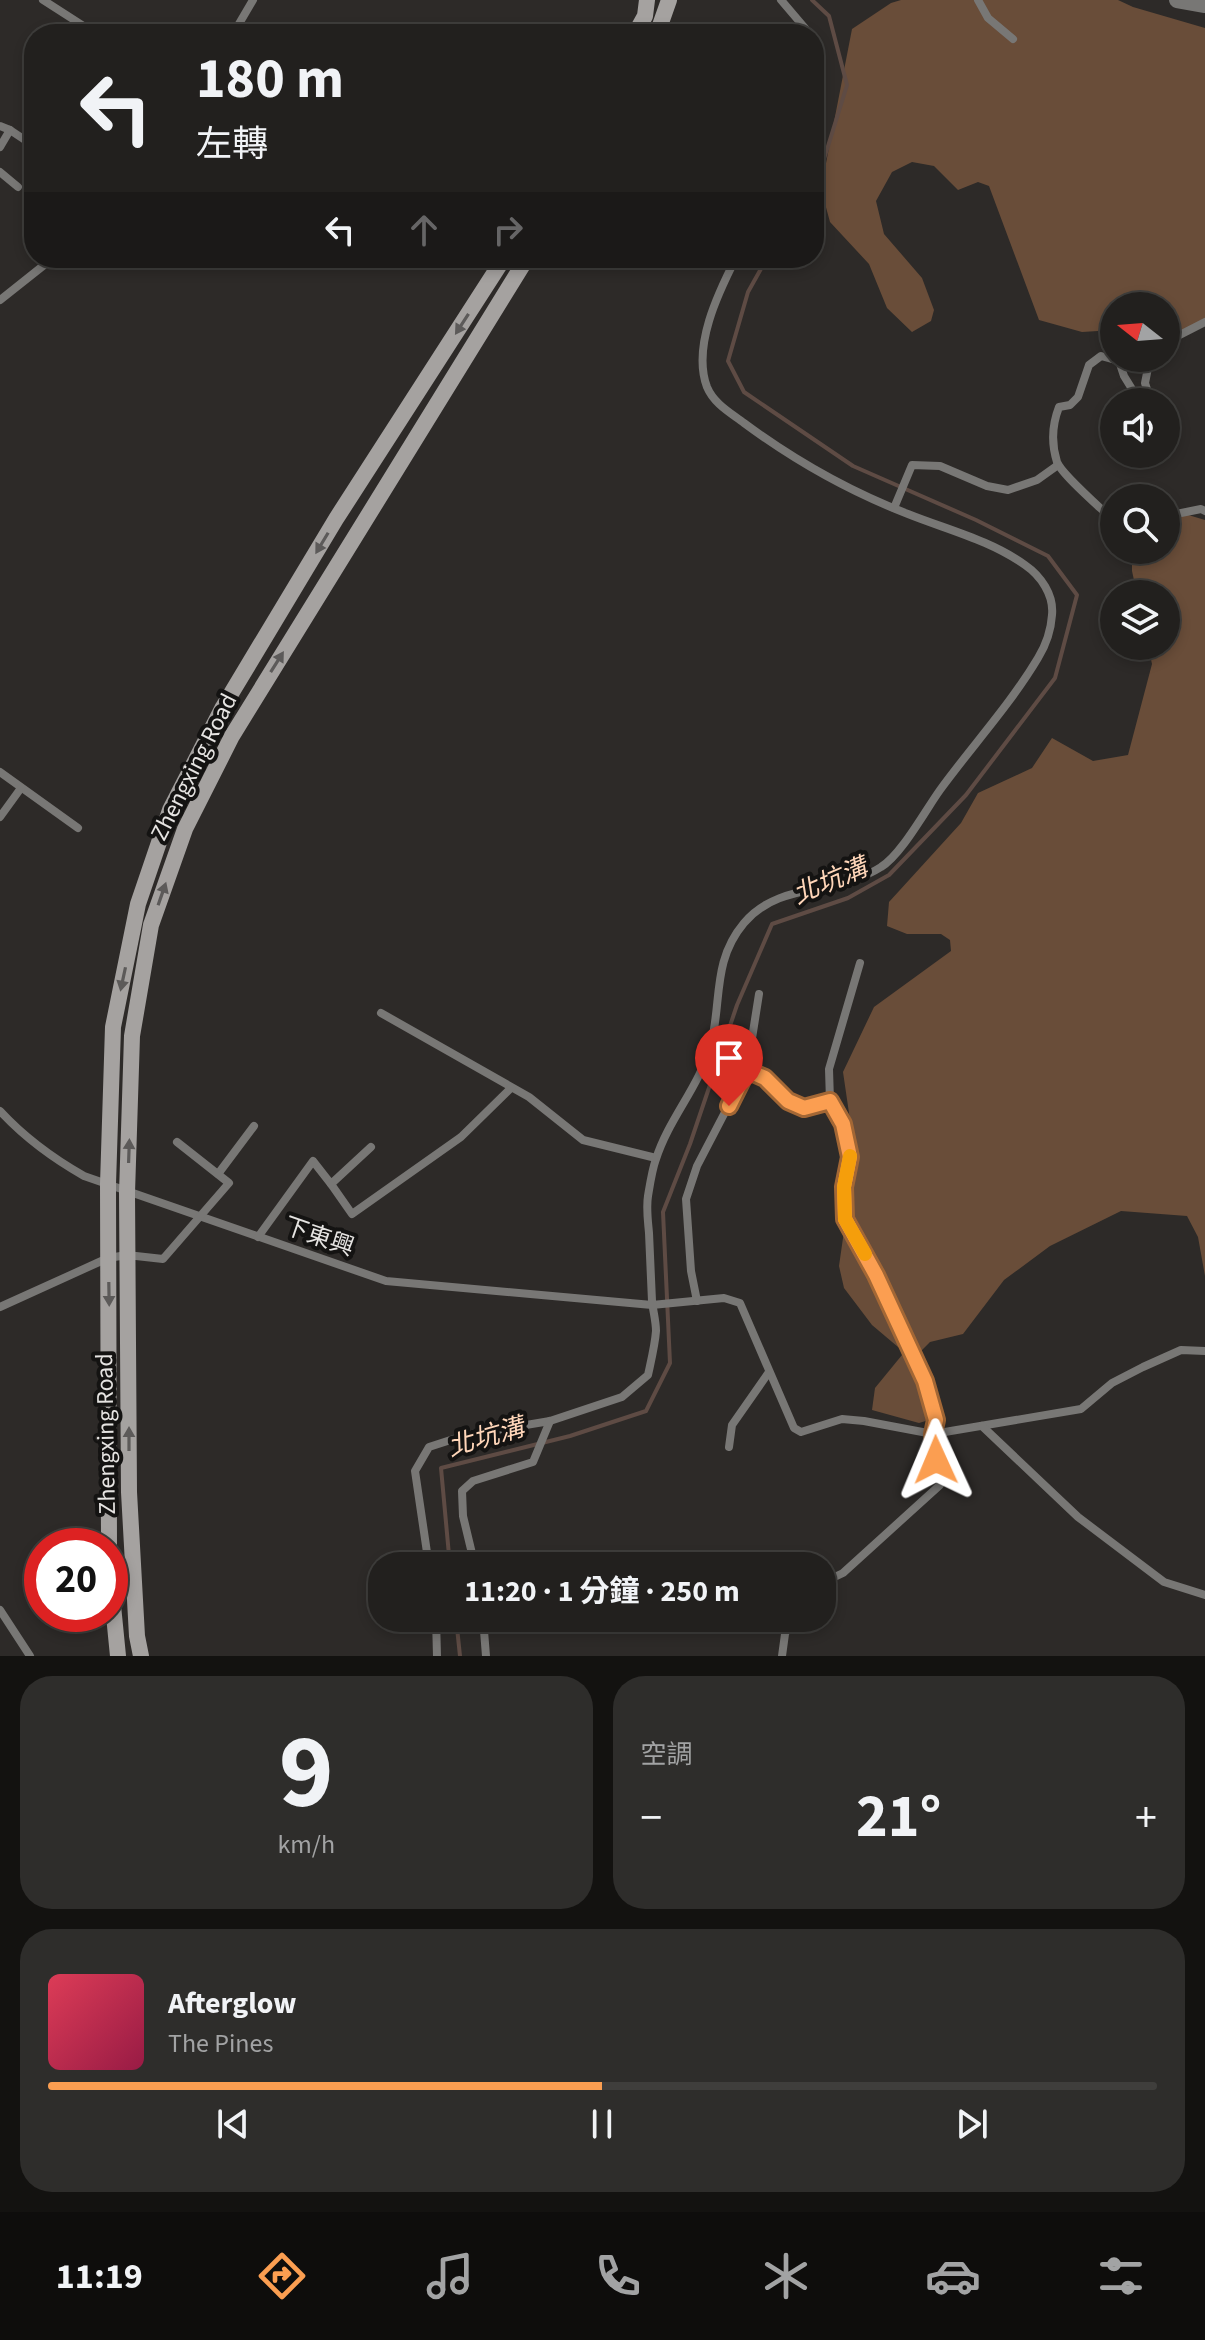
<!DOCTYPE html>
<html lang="zh-TW">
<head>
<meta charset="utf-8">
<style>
	body { margin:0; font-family:"Source Sans 3","Noto Sans TC",sans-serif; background:#2e2d2b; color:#f1f3f6; height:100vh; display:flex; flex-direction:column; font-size:30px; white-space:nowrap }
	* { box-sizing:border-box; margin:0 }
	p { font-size:26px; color:#a2a3a4 }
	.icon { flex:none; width:44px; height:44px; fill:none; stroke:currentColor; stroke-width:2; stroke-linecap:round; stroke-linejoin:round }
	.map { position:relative; height:1656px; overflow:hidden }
	.drawer { display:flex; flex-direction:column; gap:20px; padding:20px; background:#131210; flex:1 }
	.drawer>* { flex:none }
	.top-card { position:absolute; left:24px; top:24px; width:800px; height:244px; border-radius:32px; box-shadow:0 4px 12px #0003,0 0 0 2px #3f3e3c; background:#22201e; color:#f1f3f6; overflow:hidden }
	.needle { width:52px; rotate:287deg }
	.tools { position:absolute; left:1100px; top:292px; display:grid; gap:16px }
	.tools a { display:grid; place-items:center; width:80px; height:80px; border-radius:50%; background:#22201e; box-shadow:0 4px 12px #0003,0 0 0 2px #3f3e3c; font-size:40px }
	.speed { position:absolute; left:24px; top:1528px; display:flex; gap:16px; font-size:40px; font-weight:700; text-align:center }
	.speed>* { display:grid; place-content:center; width:104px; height:104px; border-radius:50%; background:#22201e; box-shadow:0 4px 12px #0003,0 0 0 2px #3f3e3c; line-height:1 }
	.speed .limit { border:12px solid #d22; background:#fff; color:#111 }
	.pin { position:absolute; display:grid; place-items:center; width:68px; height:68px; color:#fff; margin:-82px -34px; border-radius:50% 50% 50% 0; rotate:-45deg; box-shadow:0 0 8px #0007 }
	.pin .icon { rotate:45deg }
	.me { position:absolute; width:88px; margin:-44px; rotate:359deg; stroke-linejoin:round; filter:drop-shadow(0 0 6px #0008) }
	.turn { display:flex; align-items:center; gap:28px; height:168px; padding:0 40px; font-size:36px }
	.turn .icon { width:104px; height:104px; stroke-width:2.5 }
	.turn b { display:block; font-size:56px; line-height:68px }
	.lanes { display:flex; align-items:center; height:76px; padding:0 40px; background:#0003; justify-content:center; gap:40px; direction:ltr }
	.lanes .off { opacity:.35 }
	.big { font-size:60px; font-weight:700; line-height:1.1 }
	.drawer .tile { flex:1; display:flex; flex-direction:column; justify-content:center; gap:12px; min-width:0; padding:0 28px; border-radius:32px; background:#2e2d2b }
	.drawer .dial { align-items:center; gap:0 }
	.dial b { font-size:104px; line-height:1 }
	.song { display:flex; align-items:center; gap:24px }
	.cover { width:96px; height:96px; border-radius:12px; background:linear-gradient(135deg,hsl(350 70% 55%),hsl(340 70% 35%)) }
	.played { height:8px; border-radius:4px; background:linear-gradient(90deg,#fb9e51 50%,#3f3e3c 50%) }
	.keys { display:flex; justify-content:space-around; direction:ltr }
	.heat { display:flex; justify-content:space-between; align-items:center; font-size:44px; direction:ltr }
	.drawer .tiles { flex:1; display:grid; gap:20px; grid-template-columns:1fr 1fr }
	.tile:last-child { grid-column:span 2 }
	.trip { position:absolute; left:368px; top:1552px; width:468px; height:80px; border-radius:32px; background:#22201e; box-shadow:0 4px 12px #0003,0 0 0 2px #3f3e3c; font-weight:700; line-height:80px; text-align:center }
	.tabs { display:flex; height:128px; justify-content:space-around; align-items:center; background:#0e0d0c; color:#a2a3a4 }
	.tabs .icon { width:56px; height:56px }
	.tabs .active { color:#fb9e51 }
	.tabs b { font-size:36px; color:#f1f3f6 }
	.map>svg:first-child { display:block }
</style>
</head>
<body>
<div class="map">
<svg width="1205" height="1656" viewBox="0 0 1205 1656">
	<rect width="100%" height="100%" fill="#2d2a28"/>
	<g fill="#694d39">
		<polygon points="901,0 1118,0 1133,7 1205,28 1205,321 1166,340 1166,306 1114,306 1114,330 1082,332 1039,320 989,186 978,182 958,190 934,166 912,162 892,172 876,201 884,234 922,278 934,310 931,321 912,332 887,308 869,264 830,222 821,189 852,29 891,3"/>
		<polygon points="1185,514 1205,520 1205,1276 1198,1237 1187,1216 1121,1211 1050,1246 1004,1280 963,1334 930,1342 920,1352 898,1347 872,1325 844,1288 839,1266 855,1154 843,1072 874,1007 951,951 950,940 941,934 907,934 887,926 889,902 961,823 978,793 1032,768 1052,738 1093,761 1128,755 1152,664 1148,646 1166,646 1166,594 1137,594 1132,571 1132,550 1166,550 1166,520"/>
		<polygon points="902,1355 919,1381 929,1420 919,1423 872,1410 875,1388"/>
	</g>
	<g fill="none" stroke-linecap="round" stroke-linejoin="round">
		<g stroke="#5e4b44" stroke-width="4">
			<polyline points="812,0 829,16 847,85 824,159 814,176"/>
			<polyline points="450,1566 441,1468 570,1436 646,1411 670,1363 663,1212 690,1144 737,1005 772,924 848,898 889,875 966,795 1055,678 1077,595 1048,556 976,520 853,466 744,392 728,361 748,292 767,258"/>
			<polyline points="456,1618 460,1656"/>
		</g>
		<g stroke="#787775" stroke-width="8">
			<polyline points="43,0 96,34"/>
			<polyline points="781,0 810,34"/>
			<polyline points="978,0 988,18 1013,39"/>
			<polyline points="233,34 253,0"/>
			<path d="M814,41c13,31 7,53 0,85"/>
			<polyline points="0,126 10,130 34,146"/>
			<polyline points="0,147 10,130"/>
			<polyline points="0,172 18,187"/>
			<polyline points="0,300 53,258"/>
			<polyline points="1166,342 1205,322"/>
			<polyline points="1150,358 1145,383 1151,402"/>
			<polyline points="894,508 912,465 940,466 987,486 1008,490 1037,480 1058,465"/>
			<polyline points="1166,516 1201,509 1205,511"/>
			<path d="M1114,521c-12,-12 -52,-46 -57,-59 -6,-19 -5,-37 2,-55l11,-2 8,-8 11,-32 12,-9 18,5 5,15 16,26"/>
			<polyline points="0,772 78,828"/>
			<polyline points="0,817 21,788"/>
			<polyline points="381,1013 529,1097 583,1140 656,1158"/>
			<polyline points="747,1070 765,1078 788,1101 804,1108 830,1101"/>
			<path d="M0,1111c24,26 54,48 84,65l302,105 266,24 72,-7 16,5 54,125 7,4 41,-13 22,2 69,13 148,-25 31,-26 31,-16 38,-17 24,1"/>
			<polyline points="218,1174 254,1126"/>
			<polyline points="331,1184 352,1214 461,1137 511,1088"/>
			<polyline points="258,1237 313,1161 331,1184 371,1147"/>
			<polyline points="697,1301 691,1271 686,1199 697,1166 747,1070 759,994"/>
			<polyline points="0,1307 108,1258 127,1255 163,1259 229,1183 177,1142"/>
			<polyline points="982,1426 1078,1517 1164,1582 1205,1595"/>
			<polyline points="729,1447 732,1425 769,1372"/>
			<path d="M429,1566l-14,-95 14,-24 37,-12 84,-14 72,-24 26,-22c3,-14 7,-30 8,-44 0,-10 -3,-20 -4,-30 -1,-23 -2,-45 -3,-68 -1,-12 -3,-25 -1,-37 2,-12 4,-26 8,-37 13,-41 44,-73 55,-115 11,-43 1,-83 33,-121 35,-42 94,-28 137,-56 20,-12 44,-56 59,-77 32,-44 70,-85 98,-132 8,-13 13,-28 14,-43 2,-20 -11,-39 -27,-50 -35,-25 -77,-35 -117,-51 -57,-22 -114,-54 -164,-91 -13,-10 -30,-19 -37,-36 -15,-40 11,-94 29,-129"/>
			<polyline points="475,1566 463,1516 462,1491 473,1481 533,1462 550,1421"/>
			<polyline points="822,1583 843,1573 940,1485 933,1434 936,1420 925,1381 876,1275 845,1219 844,1187 850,1157 843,1124 830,1101 829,1069 860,963"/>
			<polyline points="0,1610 30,1656"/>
			<polyline points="436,1618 437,1656"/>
			<polyline points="483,1618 486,1656"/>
			<polyline points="782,1656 785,1634 791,1618"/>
		</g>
		<polyline stroke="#787775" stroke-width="16" points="1177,0 1205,5"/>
		<g stroke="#a5a2a0" stroke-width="16">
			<polyline points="635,34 645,16 647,0"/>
			<polyline points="657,34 669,0"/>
			<polyline points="109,1546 108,1184 113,1027 138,904 170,810 223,707 336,519 504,258"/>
			<polyline points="110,1575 118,1656"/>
			<polyline points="141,1656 137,1636 129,1492 127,1193 132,1036 151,925 185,829 232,736 527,258"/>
		</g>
	</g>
	<defs><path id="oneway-solid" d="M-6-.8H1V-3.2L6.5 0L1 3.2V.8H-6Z" transform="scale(2)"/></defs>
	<g fill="#5c5a59">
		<use href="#oneway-solid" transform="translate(462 324) rotate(123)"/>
		<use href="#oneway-solid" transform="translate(322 543) rotate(121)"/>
		<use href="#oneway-solid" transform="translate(277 662) rotate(-58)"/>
		<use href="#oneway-solid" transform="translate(162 894) rotate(-71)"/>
		<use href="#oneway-solid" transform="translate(123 979) rotate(102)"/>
		<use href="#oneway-solid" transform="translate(129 1151) rotate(-88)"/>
		<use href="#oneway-solid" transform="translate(109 1294) rotate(89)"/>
		<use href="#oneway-solid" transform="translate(129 1439) rotate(-90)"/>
	</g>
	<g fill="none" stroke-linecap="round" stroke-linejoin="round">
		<g stroke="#a36735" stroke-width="20">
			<polyline id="route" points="729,1106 747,1070 765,1078 788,1101 804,1108 830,1101 843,1124 850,1157 844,1187 845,1219 876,1275 925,1381 936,1420 933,1434 936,1460"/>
		</g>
		<use href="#route" stroke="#fb9e51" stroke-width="14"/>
		<polyline stroke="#f59e0b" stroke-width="14" points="850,1156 844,1187 845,1219 865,1254"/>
	</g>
	<g text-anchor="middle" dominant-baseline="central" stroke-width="8" stroke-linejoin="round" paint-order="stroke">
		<g font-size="24" fill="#e6e4e2" stroke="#141312">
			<text transform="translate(194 767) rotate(-63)">Zhengxing Road</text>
			<text transform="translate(319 1237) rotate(19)">下東興</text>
			<text transform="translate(106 1434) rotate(-91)">Zhengxing Road</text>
		</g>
		<g font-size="26" font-style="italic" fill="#ffd6b9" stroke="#141312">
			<text transform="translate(830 881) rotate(-23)">北坑溝</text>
			<text transform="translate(486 1437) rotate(-16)">北坑溝</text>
		</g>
	</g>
</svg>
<div class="tools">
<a><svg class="needle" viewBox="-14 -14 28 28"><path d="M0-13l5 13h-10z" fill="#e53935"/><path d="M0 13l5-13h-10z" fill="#a2a3a4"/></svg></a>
<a><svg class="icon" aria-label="sound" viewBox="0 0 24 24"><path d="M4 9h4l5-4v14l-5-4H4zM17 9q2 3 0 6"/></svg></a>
<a><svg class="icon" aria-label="search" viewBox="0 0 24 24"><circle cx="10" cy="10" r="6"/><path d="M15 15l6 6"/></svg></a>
<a><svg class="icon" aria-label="layers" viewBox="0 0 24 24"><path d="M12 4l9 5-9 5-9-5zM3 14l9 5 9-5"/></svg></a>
</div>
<div class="speed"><div class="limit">20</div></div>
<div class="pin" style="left:729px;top:1106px;background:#d93025"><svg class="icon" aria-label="arrive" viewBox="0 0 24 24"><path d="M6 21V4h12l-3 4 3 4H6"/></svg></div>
<svg class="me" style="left:936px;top:1460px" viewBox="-20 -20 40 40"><path d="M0-17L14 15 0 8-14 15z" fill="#fb9e51" stroke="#fff" stroke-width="4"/></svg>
<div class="trip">11:20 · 1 分鐘 · 250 m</div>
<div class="top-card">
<div class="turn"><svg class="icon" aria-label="left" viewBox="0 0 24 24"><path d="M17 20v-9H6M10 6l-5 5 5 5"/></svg><div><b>180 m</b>左轉</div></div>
<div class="lanes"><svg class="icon" aria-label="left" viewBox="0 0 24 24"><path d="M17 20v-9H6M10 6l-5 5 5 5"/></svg><svg class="icon off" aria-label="ahead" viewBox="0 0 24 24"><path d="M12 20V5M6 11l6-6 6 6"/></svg><svg class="icon off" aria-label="right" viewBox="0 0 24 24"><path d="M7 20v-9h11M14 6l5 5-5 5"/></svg></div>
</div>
</div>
<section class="drawer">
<div class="tiles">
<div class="tile dial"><b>9</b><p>km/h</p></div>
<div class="tile"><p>空調</p>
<div class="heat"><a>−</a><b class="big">21°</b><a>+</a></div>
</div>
<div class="tile">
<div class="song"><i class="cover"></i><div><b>Afterglow</b><p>The Pines</p></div></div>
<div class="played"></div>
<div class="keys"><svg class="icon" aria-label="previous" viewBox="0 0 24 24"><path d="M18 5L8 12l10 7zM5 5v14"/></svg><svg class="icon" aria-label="pause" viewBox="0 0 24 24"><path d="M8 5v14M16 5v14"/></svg><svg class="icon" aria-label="next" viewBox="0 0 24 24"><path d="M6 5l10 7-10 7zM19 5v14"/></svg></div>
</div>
</div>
</section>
<nav class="tabs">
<b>11:19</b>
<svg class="icon active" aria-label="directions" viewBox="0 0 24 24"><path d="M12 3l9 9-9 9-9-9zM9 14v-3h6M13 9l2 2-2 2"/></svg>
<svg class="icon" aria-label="music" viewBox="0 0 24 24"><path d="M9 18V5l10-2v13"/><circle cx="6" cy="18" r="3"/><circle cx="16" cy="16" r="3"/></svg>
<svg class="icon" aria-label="phone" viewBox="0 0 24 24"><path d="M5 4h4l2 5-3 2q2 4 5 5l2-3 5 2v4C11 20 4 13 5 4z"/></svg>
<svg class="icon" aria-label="climate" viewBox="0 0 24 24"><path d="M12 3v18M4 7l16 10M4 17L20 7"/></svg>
<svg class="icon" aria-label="car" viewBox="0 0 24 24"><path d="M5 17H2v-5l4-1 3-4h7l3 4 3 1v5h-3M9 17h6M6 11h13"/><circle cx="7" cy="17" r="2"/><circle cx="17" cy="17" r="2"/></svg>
<svg class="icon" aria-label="filters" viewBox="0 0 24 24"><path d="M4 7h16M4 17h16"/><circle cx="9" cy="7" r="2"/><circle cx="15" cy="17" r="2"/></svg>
</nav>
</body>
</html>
